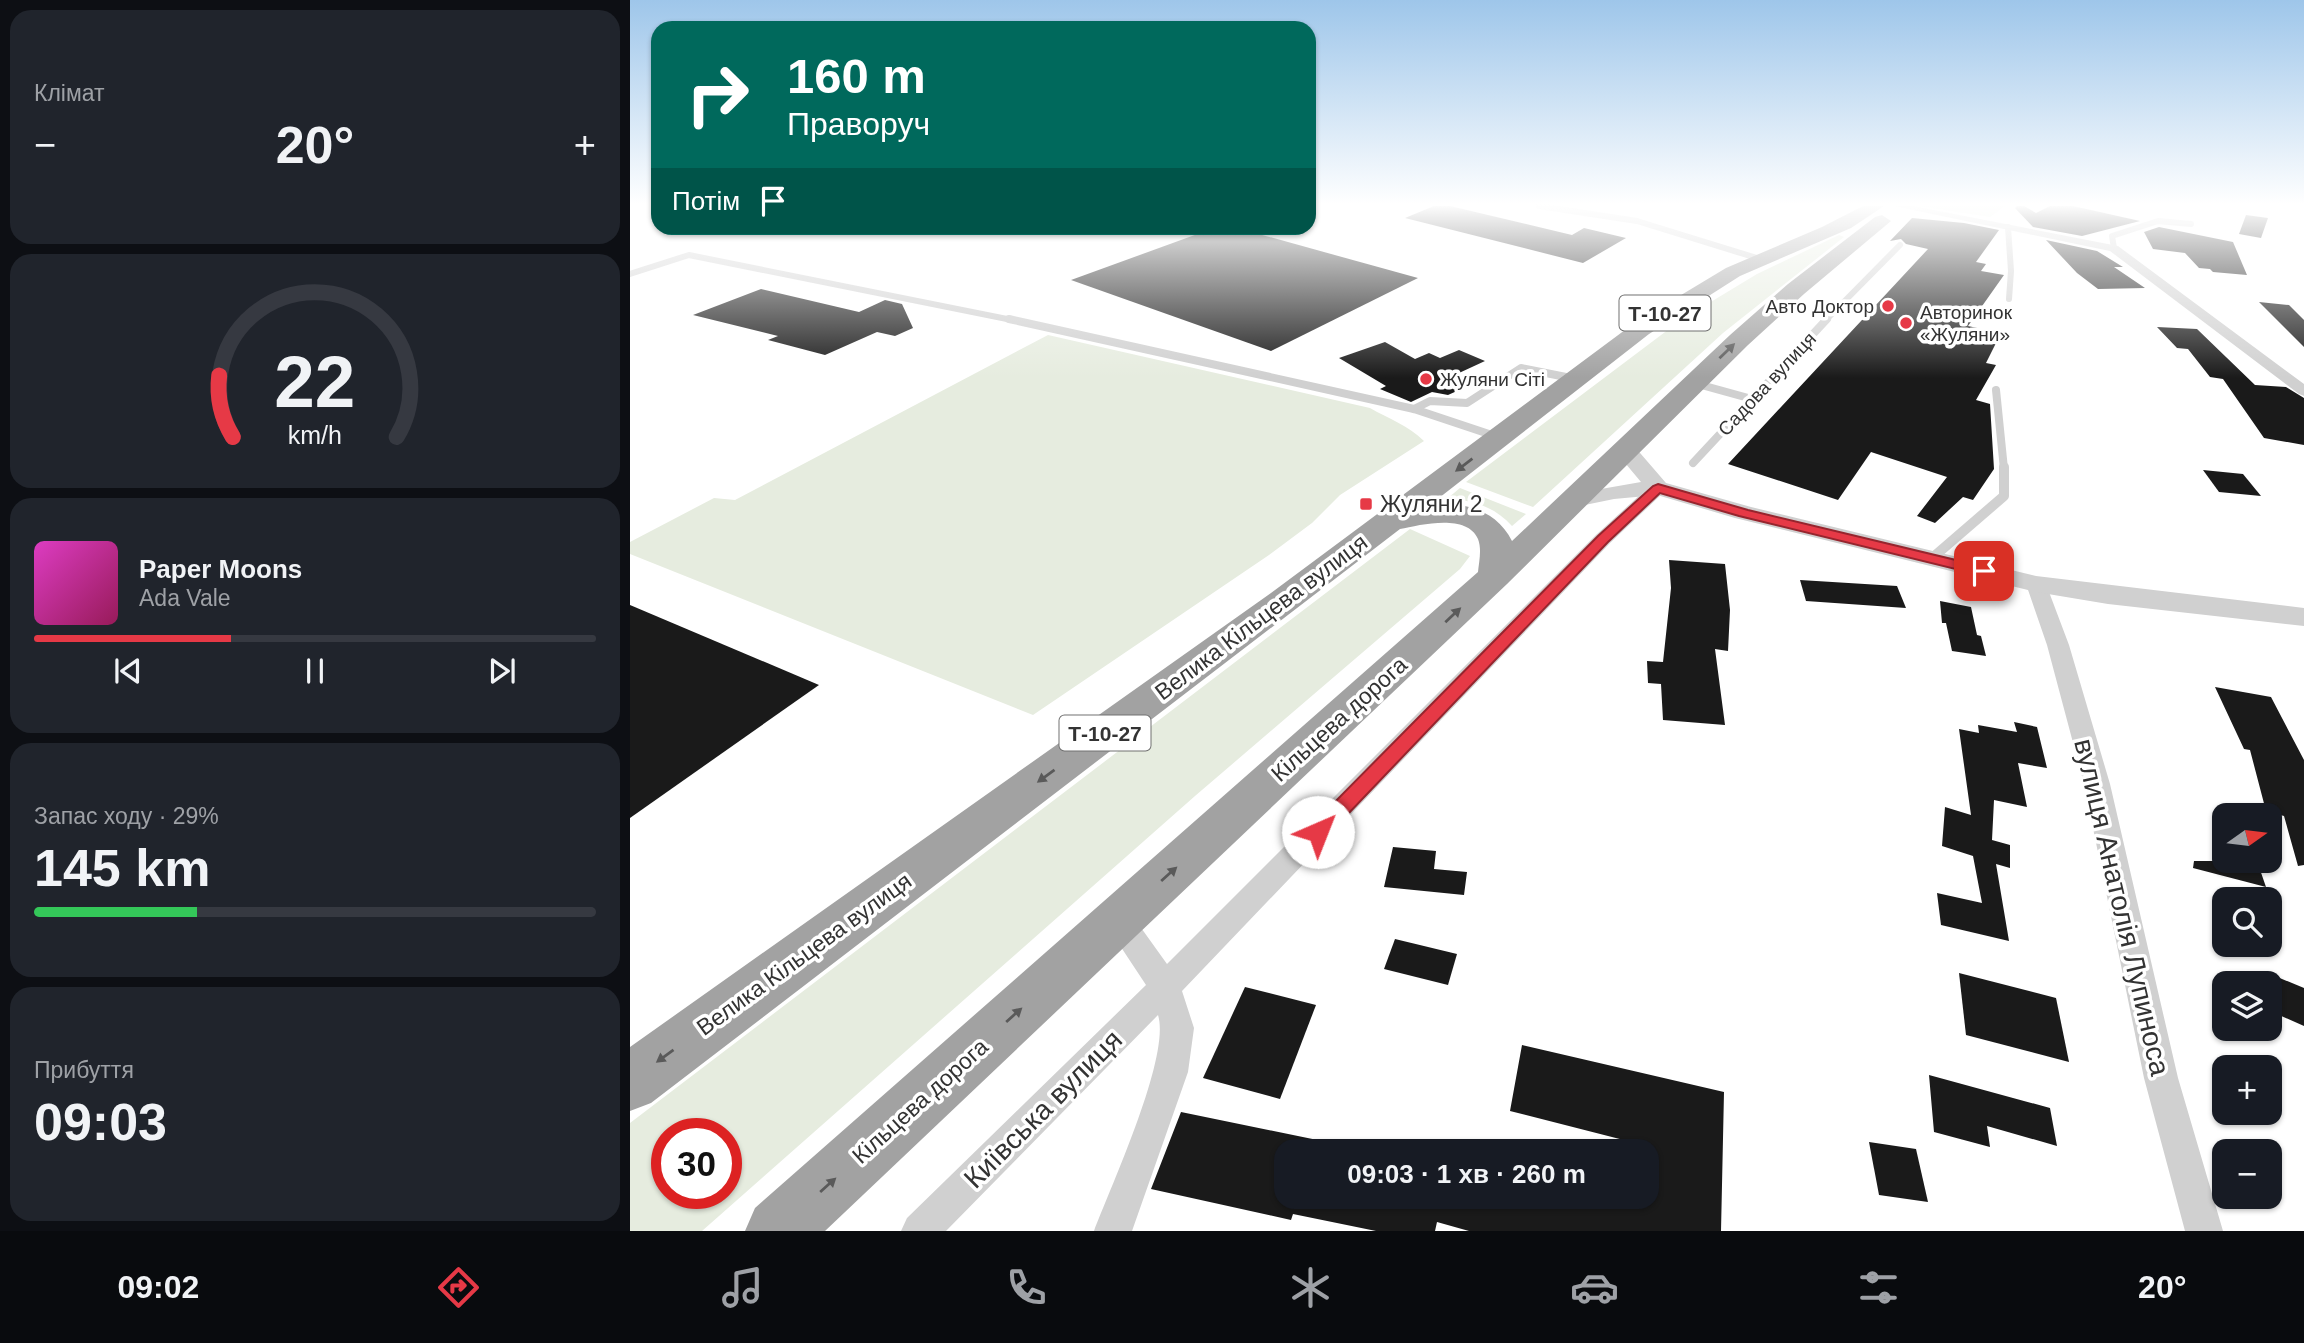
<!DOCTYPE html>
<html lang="uk">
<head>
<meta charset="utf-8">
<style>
	body { margin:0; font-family:Arial,sans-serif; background:#20242c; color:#f1f3f6; height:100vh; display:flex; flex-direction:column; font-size:26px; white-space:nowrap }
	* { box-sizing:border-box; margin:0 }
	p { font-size:23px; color:#9ea1a6 }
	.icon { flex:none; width:38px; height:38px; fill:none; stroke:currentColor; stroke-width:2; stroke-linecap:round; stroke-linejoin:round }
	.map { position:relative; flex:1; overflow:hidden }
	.drawer { display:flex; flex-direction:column; gap:10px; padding:10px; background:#0d0f14; width:630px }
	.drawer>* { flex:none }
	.banner { position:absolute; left:21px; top:21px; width:665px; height:214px; border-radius:21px; box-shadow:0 2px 5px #0004; background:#00695c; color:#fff; overflow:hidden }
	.needle { width:46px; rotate:76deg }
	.buttons { position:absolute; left:1582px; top:803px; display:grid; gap:14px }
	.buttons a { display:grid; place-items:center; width:70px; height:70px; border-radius:14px; background:#171b24; box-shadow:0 2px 5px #0004; font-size:35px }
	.speed { position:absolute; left:21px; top:1118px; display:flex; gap:14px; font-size:35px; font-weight:700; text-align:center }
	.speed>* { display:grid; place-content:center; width:91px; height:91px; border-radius:50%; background:#171b24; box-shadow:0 2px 5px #0004; line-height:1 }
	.speed .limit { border:10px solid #d22; background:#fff; color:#111 }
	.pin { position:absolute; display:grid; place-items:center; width:60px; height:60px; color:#fff; margin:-30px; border-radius:14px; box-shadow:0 4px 10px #0006 }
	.me { position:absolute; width:77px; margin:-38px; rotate:44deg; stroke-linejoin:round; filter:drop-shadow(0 0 5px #0008) }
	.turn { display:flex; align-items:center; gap:24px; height:147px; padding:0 21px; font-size:32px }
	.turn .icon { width:91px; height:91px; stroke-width:2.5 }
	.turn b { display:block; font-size:49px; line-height:60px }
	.then { display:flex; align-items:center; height:66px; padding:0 21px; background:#0003; gap:14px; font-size:26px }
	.big { font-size:52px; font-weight:600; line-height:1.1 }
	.drawer .widget { flex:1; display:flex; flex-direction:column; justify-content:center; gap:10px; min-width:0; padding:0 24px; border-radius:21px; background:#20242c }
	.drawer .dial { align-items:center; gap:0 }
	.dial svg { height:182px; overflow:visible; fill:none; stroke:#363941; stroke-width:7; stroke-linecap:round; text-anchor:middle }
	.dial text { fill:#f1f3f6; stroke:none }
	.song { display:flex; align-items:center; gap:21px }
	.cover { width:84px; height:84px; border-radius:10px; background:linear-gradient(135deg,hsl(310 70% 55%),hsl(330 70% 35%)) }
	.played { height:7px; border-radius:4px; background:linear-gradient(90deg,#e63946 35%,#363941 35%) }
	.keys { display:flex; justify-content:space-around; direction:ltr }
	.heat { display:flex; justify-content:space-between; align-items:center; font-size:38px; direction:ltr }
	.charge { height:10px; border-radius:5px; background:linear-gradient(90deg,#34c759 29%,#363941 0) }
	.trip { position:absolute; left:644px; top:1139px; width:385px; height:70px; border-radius:21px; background:#171b24; box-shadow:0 2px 5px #0004; font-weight:600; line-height:70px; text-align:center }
	.tab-bar { display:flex; height:112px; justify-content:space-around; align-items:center; background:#090b0e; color:#9ea1a6 }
	.tab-bar .icon { width:49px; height:49px }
	.tab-bar .active { color:#e63946 }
	.tab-bar b { font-size:32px; color:#f1f3f6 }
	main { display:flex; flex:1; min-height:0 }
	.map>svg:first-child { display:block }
</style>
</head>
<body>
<main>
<section class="drawer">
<div class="widget"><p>Клімат</p>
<div class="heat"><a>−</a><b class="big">20°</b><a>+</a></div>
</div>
<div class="widget dial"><svg viewBox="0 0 100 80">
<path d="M14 69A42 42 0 1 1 86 69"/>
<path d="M14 69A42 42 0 0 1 8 42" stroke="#e63946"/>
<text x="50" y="56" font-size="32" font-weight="700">22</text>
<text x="50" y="72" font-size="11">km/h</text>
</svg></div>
<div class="widget">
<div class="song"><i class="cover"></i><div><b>Paper Moons</b><p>Ada Vale</p></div></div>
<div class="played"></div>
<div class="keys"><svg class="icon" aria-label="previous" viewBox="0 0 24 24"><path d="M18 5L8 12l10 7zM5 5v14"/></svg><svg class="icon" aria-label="pause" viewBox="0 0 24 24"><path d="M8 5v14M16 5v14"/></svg><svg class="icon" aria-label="next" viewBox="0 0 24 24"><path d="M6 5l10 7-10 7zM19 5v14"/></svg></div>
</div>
<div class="widget"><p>Запас ходу · 29%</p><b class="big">145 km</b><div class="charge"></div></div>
<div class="widget"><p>Прибуття</p><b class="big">09:03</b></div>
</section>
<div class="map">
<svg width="1674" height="1231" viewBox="0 0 1674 1231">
	<rect width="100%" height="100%" fill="#fff"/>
	<g fill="#e6ecdf" fill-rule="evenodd">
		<polygon points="1289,206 1375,206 1360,217"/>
		<polygon points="1209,235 1214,237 1093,333 903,507 836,482 1051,320 1127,274"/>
		<path d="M418,335l322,73c19,11 38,17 54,33l-84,54 -28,28 -43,32 -236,160 -403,-161v-12l84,-44 21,2z"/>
		<path d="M830,488l66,26 -14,12c-18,-20 -39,-25 -64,-28z"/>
		<path d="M780,529l60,27 -10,13 -265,227 -493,435h-72v-108zM96,1134v60h-59v-60z"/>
	</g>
	<g fill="#1a1a1a">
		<polygon points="804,206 820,206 942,235 954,228 996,238 953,263 775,218"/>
		<polygon points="1387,206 1394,206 1406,213 1420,206 1443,206 1510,221 1452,236 1403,227 1385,208"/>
		<polygon points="1616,215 1638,218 1631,238 1609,234"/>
		<polygon points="1282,218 1334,223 1369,230 1346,262 1356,264 1351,271 1374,275 1338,326 1371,333 1356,363 1366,365 1346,400 1360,404 1364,469 1343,500 1333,497 1305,523 1287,516 1317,477 1241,452 1208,500 1098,464 1298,249 1276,244 1271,239 1260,241"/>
		<polygon points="1529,227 1603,242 1617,275 1583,272 1580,269 1569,268 1555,253 1523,249 1514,232"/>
		<polygon points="584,228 607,228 788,278 641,351 441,280"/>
		<polygon points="1416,240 1467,251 1493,267 1484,267 1515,288 1468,289 1447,273"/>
		<polygon points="131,289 229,312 255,300 272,304 283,328 265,336 247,332 195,355 138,340 148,336 63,315"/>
		<polygon points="1629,302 1659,305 1674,320 1674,347"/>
		<polygon points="1527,327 1567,329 1625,385 1656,387 1674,398 1674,445 1634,438 1593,379 1580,377 1558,349 1547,348"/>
		<polygon points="755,342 785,359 799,353 810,358 829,350 855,361 829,373 847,382 818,395 802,392 781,402 750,389 756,386 709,358"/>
		<polygon points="1573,470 1613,474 1631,496 1589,492"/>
		<polygon points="1039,560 1095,564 1100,610 1098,651 1085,649 1095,725 1033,720 1031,684 1018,683 1017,661 1033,662 1041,588"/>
		<polygon points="1170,580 1267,586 1276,608 1176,601"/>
		<polygon points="1310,601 1341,607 1347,635 1351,636 1356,656 1322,651 1316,623 1312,623"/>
		<polygon points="0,605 189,685 0,818"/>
		<polygon points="1585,687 1641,697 1674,760 1674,865 1668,866 1654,816 1636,811 1620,750 1614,749"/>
		<polygon points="1384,722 1407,727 1417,768 1388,763 1397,807 1364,800 1362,840 1380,845 1380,868 1366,864 1379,941 1311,925 1307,893 1352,903 1343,856 1312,846 1315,807 1341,815 1329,729 1349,733 1348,725 1387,732"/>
		<polygon points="763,847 806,851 804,869 837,872 834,895 754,887"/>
		<polygon points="1564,861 1627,861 1636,887 1563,868"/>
		<polygon points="765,939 827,954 818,985 754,969"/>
		<polygon points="1329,973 1426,998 1439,1062 1336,1035"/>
		<polygon points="1640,974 1674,988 1674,1026 1640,1011"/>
		<polygon points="615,987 686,1005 650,1099 573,1078"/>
		<polygon points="892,1045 1094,1092 1091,1231 839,1231 807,1222 805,1231 746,1231 663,1214 661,1220 521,1189 551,1112 697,1142 696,1152 656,1152 656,1197 1017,1197 1021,1147 880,1111"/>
		<polygon points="1299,1075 1420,1108 1427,1146 1357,1126 1360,1147 1304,1132"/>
		<polygon points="1239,1142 1286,1149 1298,1202 1249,1195"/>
	</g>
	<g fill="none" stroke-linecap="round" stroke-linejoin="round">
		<g stroke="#d0d0d0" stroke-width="6">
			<polyline points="909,206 1007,221 1130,259"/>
			<polyline points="1378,227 1381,271 1379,299"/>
			<polyline points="1484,248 1482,236 1528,221 1561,224"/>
			<polyline points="0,274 59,255 387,321"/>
			<polyline points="1195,321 1270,245"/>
		</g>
		<g stroke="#d0d0d0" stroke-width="8">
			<polyline points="379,319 784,409 868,437"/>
			<polyline points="1064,383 1122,399"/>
			<polyline points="1366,390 1374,469"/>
			<polyline points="784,409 800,401 837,403 891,368 946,379"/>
			<polyline points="1063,463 1197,319"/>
		</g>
		<polyline stroke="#d0d0d0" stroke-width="10" points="1301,559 1374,496 1374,467"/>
		<g fill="#d0d0d0" fill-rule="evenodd">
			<polygon points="1264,206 1283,206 1488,246 1674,384 1674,396 1669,394 1480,251"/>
			<path d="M1028,483l6,1 3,4 -3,4 -54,51 -428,448 12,37 -6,44 -56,159h-38c17,-45 77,-175 64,-216l-212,216h-45l6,-13 239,-233 -37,-56 -5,-9 5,-9 10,-4 10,4 38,53 429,-429 56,-51z"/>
			<polygon points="1406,578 1413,580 1416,584 1439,645 1480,784 1548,1078 1593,1231 1555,1231 1514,1078 1454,784 1417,645 1396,584 1399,580"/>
		</g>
		<polygon fill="#d0d0d0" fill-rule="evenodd" points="996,444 1004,446 1036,483 1121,507 1406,576 1674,608 1674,626 1478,604 1406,592 1105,518 1027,495 984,499 945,507 937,505 933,500 937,495 1011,482 985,451 988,446"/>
		<path fill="#a2a2a2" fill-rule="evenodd" d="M1233,206h21l-33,22 -111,48 -91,58 -219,171c34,-3 66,4 82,36l218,-206 58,-51 87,-67 7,-2 9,6 -87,73 -56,51 -241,239 -682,647h-80l10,-23 723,-636c1,-10 4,-23 0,-33 -11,-26 -58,-14 -78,-10l-749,574 -21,8v-64l641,-454 362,-269 93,-56 96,-41z"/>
	</g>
	<defs><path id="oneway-solid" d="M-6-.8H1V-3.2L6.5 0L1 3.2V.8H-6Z" transform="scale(1.75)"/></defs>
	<g fill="#5a5a5a">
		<use href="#oneway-solid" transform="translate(1097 351) rotate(-44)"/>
		<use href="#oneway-solid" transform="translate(834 465) rotate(143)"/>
		<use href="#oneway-solid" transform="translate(823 615) rotate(-43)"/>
		<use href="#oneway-solid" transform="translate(416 776) rotate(144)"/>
		<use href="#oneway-solid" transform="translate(539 874) rotate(-42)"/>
		<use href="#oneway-solid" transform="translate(384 1015) rotate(-42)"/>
		<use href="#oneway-solid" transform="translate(35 1056) rotate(144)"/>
		<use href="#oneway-solid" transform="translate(198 1185) rotate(-42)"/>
	</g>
	<linearGradient id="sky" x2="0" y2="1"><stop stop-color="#9ec6ea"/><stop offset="0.54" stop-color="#fff"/><stop offset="1" stop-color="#fff" stop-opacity="0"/></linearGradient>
	<rect width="1674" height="378" fill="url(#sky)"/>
	<polygon fill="#e63946" stroke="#96252e" stroke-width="2" points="1028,484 1118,510 1359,568 1361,571 1354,576 1109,516 1030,493 978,542 695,838 688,840 681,838 678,832 681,826 968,536 1023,486"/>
	<g fill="#e63946" stroke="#fff" stroke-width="2.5">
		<circle cx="1258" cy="306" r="7"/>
		<circle cx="1276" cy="323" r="7"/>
		<circle cx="796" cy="379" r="7"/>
		<rect x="729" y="497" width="14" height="14" rx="3.5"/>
	</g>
	<g text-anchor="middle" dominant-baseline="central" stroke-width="7" stroke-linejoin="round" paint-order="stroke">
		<g font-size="19" fill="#333" stroke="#fff" text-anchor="start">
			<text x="1244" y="306" text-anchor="end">Авто Доктор</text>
			<text x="1290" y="312">Авторинок<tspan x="1290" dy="22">«Жуляни»</tspan></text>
			<text x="810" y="379">Жуляни Сіті</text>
		</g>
		<g font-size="19" fill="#333" stroke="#fff">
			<text transform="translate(1137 384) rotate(-47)">Садова вулиця</text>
		</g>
		<g fill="#fff" stroke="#707070" stroke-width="2">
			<rect x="989.5" y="295.5" width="91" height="35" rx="5"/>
			<rect x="429.5" y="715.5" width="91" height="35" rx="5"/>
		</g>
		<g font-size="21" font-weight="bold" fill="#333">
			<text x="1035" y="313">Т-10-27</text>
			<text x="475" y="733">Т-10-27</text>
		</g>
		<g font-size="23" fill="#333" stroke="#fff" text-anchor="start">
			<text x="750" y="504">Жуляни 2</text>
		</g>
		<g font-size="23" fill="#333" stroke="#fff">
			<text transform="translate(631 617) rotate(-37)">Велика Кільцева вулиця</text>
			<text transform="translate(709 719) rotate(-42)">Кільцева дорога</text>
			<text transform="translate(174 954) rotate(-36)">Велика Кільцева вулиця</text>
			<text transform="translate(290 1101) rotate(-42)">Кільцева дорога</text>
		</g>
		<g font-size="28" fill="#333" stroke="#fff">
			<text transform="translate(1492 907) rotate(77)">вулиця Анатолія Лупиноса</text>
			<text transform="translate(413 1109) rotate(-45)">Київська вулиця</text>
		</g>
	</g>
</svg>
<div class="buttons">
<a><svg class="needle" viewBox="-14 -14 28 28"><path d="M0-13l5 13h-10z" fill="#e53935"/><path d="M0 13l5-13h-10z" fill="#9ea1a6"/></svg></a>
<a><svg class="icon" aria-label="search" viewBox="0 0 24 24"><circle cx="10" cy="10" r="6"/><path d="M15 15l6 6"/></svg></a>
<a><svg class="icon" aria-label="layers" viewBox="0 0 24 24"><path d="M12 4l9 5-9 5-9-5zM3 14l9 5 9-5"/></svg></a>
<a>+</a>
<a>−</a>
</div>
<div class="speed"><div class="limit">30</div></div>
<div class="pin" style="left:1354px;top:571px;background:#d93025"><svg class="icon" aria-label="arrive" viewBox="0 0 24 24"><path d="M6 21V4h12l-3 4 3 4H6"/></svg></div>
<svg class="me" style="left:688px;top:832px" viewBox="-20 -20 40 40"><circle r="19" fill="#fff"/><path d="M0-13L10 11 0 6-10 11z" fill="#e63946"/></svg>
<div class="trip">09:03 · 1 хв · 260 m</div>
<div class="banner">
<div class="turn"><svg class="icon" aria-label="right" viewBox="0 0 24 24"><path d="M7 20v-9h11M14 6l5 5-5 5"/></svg><div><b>160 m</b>Праворуч</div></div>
<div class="then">Потім<svg class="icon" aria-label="arrive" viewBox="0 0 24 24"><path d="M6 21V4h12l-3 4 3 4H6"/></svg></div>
</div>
</div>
</main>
<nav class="tab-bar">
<b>09:02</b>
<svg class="icon active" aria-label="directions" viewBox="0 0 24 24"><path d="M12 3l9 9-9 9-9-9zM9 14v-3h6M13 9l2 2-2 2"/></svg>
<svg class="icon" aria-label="music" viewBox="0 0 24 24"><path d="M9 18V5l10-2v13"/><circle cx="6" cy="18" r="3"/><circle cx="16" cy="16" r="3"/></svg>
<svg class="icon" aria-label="phone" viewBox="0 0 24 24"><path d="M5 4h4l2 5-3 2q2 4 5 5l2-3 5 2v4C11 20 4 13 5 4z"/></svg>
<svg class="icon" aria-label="climate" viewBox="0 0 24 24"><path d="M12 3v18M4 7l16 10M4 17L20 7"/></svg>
<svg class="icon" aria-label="car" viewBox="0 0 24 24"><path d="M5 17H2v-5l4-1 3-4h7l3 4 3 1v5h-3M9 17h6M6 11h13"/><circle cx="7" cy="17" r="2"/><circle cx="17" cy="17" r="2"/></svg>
<svg class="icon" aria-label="filters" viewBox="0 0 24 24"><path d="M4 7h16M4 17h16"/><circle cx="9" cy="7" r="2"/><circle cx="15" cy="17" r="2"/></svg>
<b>20°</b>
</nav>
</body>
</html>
